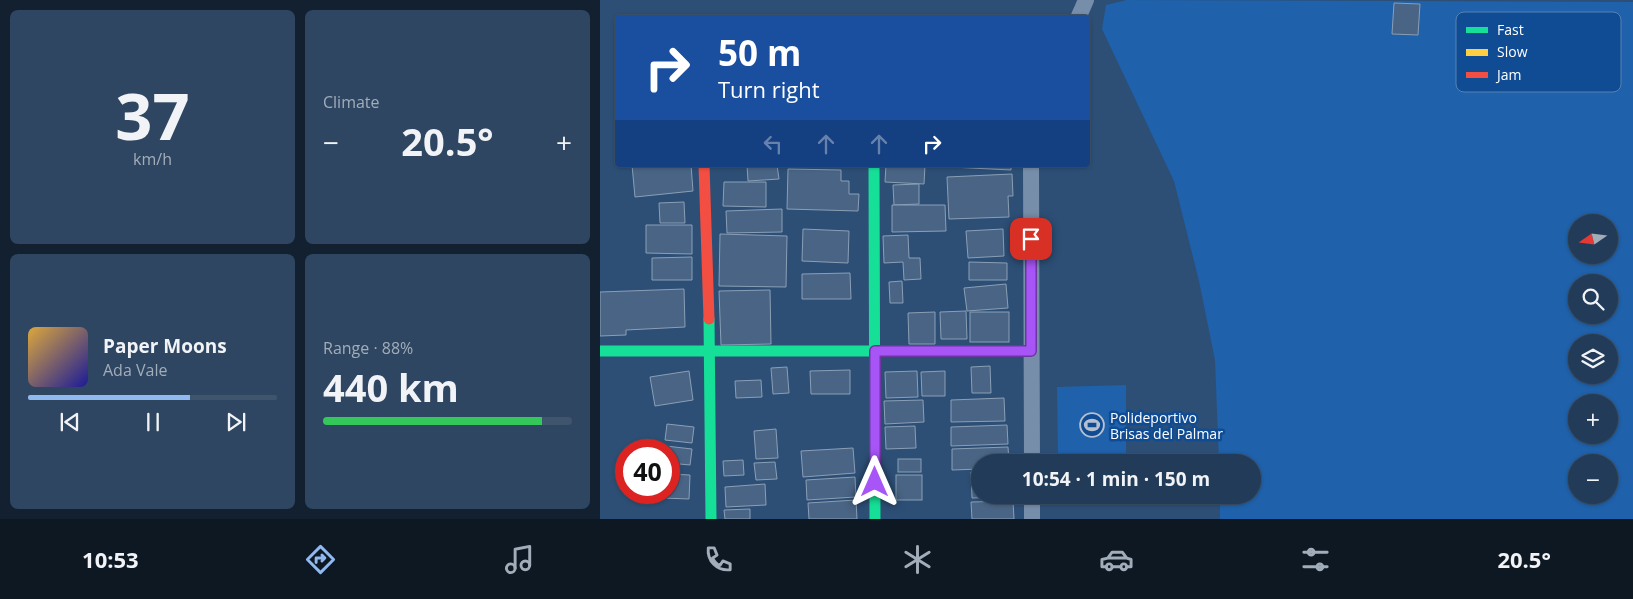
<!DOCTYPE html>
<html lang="en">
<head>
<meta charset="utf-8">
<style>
	body { margin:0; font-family:"Open Sans",sans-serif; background:#2e4661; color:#f1f3f6; height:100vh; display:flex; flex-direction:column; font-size:19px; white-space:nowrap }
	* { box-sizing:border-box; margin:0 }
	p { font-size:16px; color:#a2adba }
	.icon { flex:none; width:28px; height:28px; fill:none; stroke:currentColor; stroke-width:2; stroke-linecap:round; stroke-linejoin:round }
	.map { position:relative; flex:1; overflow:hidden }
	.details { display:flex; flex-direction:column; gap:10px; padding:10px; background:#132030; width:600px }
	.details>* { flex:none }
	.hud { position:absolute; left:15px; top:15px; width:475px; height:152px; border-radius:5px; box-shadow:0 1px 4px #0004,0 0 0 1px #3f556e; background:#1a4fa0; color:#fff; overflow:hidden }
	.needle { width:32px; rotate:256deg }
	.fabs { position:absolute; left:968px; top:214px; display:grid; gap:10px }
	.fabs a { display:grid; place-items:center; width:50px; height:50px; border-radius:50%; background:#223b58; box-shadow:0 1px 4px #0004,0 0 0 1px #3f556e; font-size:25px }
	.speed { position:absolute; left:15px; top:439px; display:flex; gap:10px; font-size:25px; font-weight:700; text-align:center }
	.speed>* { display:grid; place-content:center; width:65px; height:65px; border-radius:50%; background:#223b58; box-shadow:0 1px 4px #0004,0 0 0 1px #3f556e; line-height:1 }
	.speed .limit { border:8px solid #d22; background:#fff; color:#111 }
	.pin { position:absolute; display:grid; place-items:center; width:42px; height:42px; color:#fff; margin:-21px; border-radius:10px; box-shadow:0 2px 8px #0006 }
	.me { position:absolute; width:55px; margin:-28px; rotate:0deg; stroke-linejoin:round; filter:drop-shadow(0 0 4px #0008) }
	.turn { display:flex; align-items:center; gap:18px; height:105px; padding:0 20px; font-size:22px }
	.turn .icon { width:65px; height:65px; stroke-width:2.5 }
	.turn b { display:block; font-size:35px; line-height:42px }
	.lanes { display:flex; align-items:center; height:48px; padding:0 20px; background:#0003; justify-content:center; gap:25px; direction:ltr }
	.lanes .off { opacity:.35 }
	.big { font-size:38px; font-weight:700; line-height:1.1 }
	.details .card { flex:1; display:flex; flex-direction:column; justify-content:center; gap:8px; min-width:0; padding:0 18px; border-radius:8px; background:#2e4661 }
	.details .dial { align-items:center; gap:0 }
	.dial b { font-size:65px; line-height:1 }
	.song { display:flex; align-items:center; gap:15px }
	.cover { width:60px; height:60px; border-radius:8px; background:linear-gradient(135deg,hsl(40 70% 55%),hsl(240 70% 35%)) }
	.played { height:5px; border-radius:2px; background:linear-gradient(90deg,#90b9f0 65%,#3f556e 65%) }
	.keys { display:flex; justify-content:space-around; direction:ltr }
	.heat { display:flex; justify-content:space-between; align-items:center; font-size:28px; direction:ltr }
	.charge { height:8px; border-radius:4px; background:linear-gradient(90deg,#34c759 88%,#3f556e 0) }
	.details .tiles { flex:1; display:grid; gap:10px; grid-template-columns:repeat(2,1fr) }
	.trip { position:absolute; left:371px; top:454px; width:290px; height:50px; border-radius:25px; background:#223b58; box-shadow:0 1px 4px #0004,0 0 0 1px #3f556e; font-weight:700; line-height:50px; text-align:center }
	.dock { display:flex; height:80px; justify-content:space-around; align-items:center; background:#0e1823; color:#a2adba }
	.dock .icon { width:35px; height:35px }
	.dock .current { color:#90b9f0 }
	.dock b { font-size:22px; color:#f1f3f6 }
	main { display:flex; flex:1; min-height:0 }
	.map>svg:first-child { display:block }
</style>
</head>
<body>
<main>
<section class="details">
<div class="tiles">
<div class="card dial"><b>37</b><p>km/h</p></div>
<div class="card"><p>Climate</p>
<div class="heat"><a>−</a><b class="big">20.5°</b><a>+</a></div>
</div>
<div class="card">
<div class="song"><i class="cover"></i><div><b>Paper Moons</b><p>Ada Vale</p></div></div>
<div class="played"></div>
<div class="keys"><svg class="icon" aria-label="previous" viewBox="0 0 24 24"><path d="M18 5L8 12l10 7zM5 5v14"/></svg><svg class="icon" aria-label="pause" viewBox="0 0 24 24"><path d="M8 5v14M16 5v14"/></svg><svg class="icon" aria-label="next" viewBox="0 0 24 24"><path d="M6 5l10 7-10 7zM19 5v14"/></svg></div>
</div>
<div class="card"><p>Range · 88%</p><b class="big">440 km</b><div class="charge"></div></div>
</div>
</section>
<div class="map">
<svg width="1033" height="519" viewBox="0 0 1033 519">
	<rect width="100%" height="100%" fill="#2d4f76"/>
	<g fill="#1f61aa" fill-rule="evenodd">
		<path d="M527,0l506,2v517h-413v-24h32v-33h-33l-4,-102 -16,-79 -25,-100 -72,-152 4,-24zM976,222h33v33h-33zM976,282h33v33h-33zM976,342h33v33h-33zM976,402h33v33h-33zM976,462h33v33h-33z"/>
		<polygon points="526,385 526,462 458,462 457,387"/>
	</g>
	<g fill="#496484" stroke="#8a9fb6">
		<polygon points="794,3 820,4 818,35 792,34"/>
		<polygon points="32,165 91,165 93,191 35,197"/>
		<polygon points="147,165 177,165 179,179 148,181"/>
		<polygon points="286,165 325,165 324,184 285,182"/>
		<polygon points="351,165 411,165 411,170 351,167"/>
		<polygon points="188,169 241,170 241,181 249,181 249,194 259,194 258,211 187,209"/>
		<polygon points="412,174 413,196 408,196 409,217 349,219 347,177"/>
		<polygon points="124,182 166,182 166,207 123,206"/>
		<polygon points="319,184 319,204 294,205 293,185"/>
		<polygon points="84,202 85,223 60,223 59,203"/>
		<polygon points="292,205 345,205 346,231 292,232"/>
		<polygon points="182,209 182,232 127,233 126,211"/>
		<polygon points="46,225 92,225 92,254 46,253"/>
		<polygon points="203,229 249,231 248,263 202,261"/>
		<polygon points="403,229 404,256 368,258 366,231"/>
		<polygon points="120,234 187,236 186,287 119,286"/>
		<polygon points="308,235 309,258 320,258 321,279 304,280 303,262 284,263 283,236"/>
		<polygon points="92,257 92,280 52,280 52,258"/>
		<polygon points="369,262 407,263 407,280 369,280"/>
		<polygon points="250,273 251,299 202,299 202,274"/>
		<polygon points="302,281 303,303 290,303 289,282"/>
		<polygon points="406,284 408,308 367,311 364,288"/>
		<polygon points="84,289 85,327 26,330 26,335 0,336 0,292"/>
		<polygon points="170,290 171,344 121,345 119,291"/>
		<polygon points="366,311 367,339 341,339 340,312"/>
		<polygon points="335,312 335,344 309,344 308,313"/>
		<rect x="370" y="312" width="39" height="30"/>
		<polygon points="390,366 391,393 372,393 371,367"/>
		<polygon points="187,367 189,393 173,394 171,368"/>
		<polygon points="250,370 250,394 211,394 210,371"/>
		<polygon points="89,371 93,400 55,406 50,377"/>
		<polygon points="317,371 318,397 286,398 285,372"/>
		<polygon points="345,371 345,396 322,396 321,372"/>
		<polygon points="161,380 162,397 136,398 135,381"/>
		<polygon points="404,398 405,421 351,422 351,400"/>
		<polygon points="323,400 324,422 285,424 284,401"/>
		<polygon points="67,424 94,427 92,443 65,440"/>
		<polygon points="407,425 408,444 351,446 351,427"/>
		<polygon points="315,426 316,448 286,449 285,427"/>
		<polygon points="176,429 178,458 156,459 154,431"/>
		<polygon points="66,446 92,449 90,465 69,463 69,450 66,450"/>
		<polygon points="408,447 409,462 380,462 380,469 352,470 352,449"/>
		<polygon points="253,448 255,473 203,477 201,451"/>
		<rect x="298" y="459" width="23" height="13"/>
		<polygon points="143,460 144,475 124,476 123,461"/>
		<polygon points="175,462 177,479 156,480 154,463"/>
		<polygon points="371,472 380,472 380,495 409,495 409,497 372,498"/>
		<polygon points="69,474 90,475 89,499 63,498 63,492 69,492"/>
		<rect x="296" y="475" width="26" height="25"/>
		<polygon points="255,477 256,497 207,500 206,480"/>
		<polygon points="165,484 166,505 126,507 125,487"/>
		<polygon points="256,500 257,519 209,519 208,503"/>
		<polygon points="413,501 414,519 372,519 371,502"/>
		<polygon points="150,509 150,519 125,519 124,510"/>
	</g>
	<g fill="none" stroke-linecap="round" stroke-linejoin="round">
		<g stroke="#768ea9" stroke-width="16">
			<polyline points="479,16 486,0"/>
			<polyline points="431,165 432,462"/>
			<polyline points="432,495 432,519"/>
		</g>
		<g stroke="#16e098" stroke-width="11">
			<polyline points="274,165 275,519"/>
			<polyline points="109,319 111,519"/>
			<polyline points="0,351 350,351"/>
		</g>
		<polyline stroke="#ffcf43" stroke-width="11" points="350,351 431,351"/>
		<polyline stroke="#f24e42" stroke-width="11" points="104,165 109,319"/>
	</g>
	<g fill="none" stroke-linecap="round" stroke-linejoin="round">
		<g stroke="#6d37a1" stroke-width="12">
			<polyline id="route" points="275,482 275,351 431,351 431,239"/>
		</g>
		<use href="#route" stroke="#a855f7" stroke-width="9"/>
	</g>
	<defs>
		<g id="stadium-ring" transform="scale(1.25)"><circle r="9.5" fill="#0f4c94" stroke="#b6c1cf" stroke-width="1.5"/><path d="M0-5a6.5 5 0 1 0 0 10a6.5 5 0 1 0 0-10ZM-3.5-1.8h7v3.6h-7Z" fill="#b6c1cf"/></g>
	</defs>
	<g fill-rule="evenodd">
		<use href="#stadium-ring" x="492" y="425"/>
	</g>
	<g text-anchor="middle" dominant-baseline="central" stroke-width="5" stroke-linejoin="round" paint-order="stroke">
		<g font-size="14" fill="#fff" stroke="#0f4c94" text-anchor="start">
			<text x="510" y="417">Polideportivo<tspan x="510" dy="16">Brisas del Palmar</tspan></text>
		</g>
	</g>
	<rect x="856" y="12" width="165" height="80" rx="8" fill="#0f4c94" stroke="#5782b4" stroke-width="1"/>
	<rect x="866" y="27" width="22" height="6" fill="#16e098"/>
	<rect x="866" y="49" width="22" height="7" fill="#ffcf43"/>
	<rect x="866" y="72" width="22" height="6" fill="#f24e42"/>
	<g font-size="14" fill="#fff">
		<text x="897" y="35">Fast</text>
		<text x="897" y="57">Slow</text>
		<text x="897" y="80">Jam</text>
	</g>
</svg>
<div class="fabs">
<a><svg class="needle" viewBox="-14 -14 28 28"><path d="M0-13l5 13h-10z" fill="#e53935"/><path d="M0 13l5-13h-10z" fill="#a2adba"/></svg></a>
<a><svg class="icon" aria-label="search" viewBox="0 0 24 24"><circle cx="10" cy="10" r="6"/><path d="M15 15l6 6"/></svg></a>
<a><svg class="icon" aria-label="layers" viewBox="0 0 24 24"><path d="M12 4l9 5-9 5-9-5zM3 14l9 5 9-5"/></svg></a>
<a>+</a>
<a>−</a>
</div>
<div class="speed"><div class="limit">40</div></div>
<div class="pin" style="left:431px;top:239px;background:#d93025"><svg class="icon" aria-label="arrive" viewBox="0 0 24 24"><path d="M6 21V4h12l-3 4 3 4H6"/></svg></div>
<svg class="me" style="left:275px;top:482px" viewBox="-20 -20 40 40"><path d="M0-17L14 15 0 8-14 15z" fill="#a855f7" stroke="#fff" stroke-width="4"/></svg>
<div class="trip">10:54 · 1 min · 150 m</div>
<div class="hud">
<div class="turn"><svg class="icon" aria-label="right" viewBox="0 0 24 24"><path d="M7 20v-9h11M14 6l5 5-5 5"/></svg><div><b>50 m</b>Turn right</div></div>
<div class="lanes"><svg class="icon off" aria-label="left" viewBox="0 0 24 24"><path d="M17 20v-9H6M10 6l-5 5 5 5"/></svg><svg class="icon off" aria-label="ahead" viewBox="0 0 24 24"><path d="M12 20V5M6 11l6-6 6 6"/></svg><svg class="icon off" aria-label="ahead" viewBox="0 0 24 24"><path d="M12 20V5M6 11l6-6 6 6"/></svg><svg class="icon" aria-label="right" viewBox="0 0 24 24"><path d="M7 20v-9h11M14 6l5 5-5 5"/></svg></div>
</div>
</div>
</main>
<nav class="dock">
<b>10:53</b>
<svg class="icon current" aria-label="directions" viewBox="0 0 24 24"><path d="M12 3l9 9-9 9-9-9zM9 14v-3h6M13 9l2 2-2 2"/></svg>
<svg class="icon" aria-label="music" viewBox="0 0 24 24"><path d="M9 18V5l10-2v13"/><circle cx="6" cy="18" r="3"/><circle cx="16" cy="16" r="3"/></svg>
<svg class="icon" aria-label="phone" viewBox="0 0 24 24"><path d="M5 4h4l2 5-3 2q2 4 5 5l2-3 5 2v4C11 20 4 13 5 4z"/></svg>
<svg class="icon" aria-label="climate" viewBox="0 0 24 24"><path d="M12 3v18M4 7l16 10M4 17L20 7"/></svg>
<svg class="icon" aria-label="car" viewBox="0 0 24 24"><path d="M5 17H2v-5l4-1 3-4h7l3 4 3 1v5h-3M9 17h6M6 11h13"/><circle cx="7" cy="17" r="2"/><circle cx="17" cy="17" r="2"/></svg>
<svg class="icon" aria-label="filters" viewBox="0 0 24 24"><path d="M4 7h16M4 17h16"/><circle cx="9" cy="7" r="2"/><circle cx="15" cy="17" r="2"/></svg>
<b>20.5°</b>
</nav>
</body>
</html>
